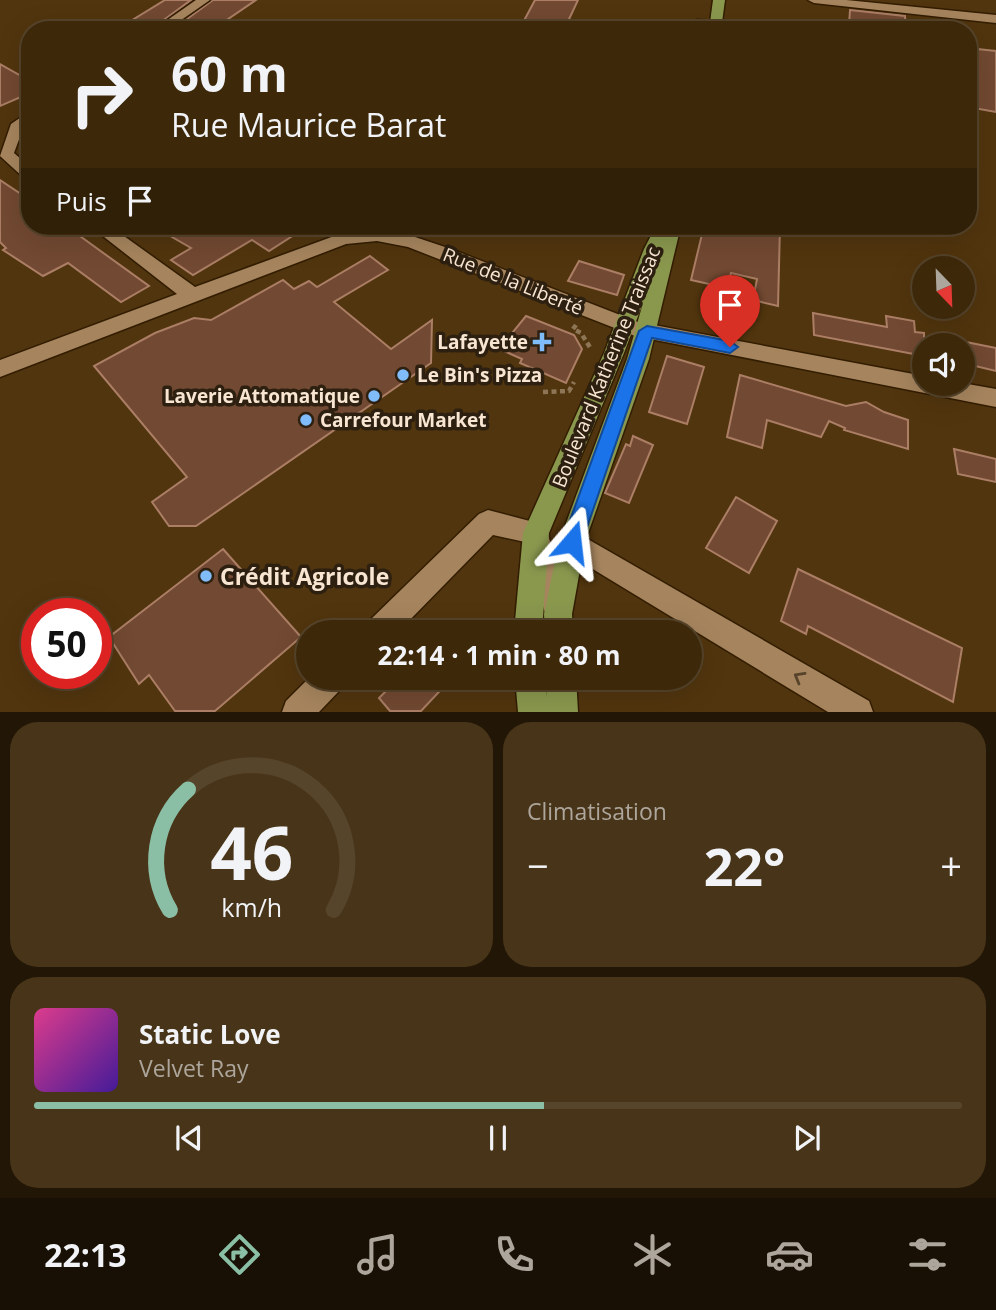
<!DOCTYPE html>
<html lang="fr">
<head>
<meta charset="utf-8">
<style>
	body { margin:0; font-family:"Open Sans",sans-serif; background:#483418; color:#f1f3f6; height:100vh; display:flex; flex-direction:column; font-size:26px; white-space:nowrap }
	* { box-sizing:border-box; margin:0 }
	p { font-size:23px; color:#ada69c }
	.icon { flex:none; width:38px; height:38px; fill:none; stroke:currentColor; stroke-width:2; stroke-linecap:round; stroke-linejoin:round }
	.map { position:relative; height:712px; overflow:hidden }
	.details { display:flex; flex-direction:column; gap:10px; padding:10px; background:#221606; flex:1 }
	.details>* { flex:none }
	.guide { position:absolute; left:21px; top:21px; width:956px; height:214px; border-radius:28px; box-shadow:0 7px 28px #0002,0 0 0 2px #56442b; background:#3d280a; color:#f1f3f6; overflow:hidden }
	.needle { width:46px; rotate:157deg }
	.fabs { position:absolute; left:912px; top:256px; display:grid; gap:14px }
	.fabs a { display:grid; place-items:center; width:63px; height:63px; border-radius:50%; background:#3d280a; box-shadow:0 7px 28px #0002,0 0 0 2px #56442b; font-size:35px }
	.speed { position:absolute; left:21px; top:598px; display:flex; gap:14px; font-size:35px; font-weight:700; text-align:center }
	.speed>* { display:grid; place-content:center; width:91px; height:91px; border-radius:50%; background:#3d280a; box-shadow:0 7px 28px #0002,0 0 0 2px #56442b; line-height:1 }
	.speed .limit { border:10px solid #d22; background:#fff; color:#111 }
	.pin { position:absolute; display:grid; place-items:center; width:60px; height:60px; color:#fff; margin:-72px -30px; border-radius:50% 50% 50% 0; rotate:-45deg; box-shadow:0 0 7px #0007 }
	.pin .icon { rotate:45deg }
	.me { position:absolute; width:77px; margin:-38px; rotate:17deg; stroke-linejoin:round; filter:drop-shadow(0 0 5px #0008) }
	.turn { display:flex; align-items:center; gap:24px; height:147px; padding:0 35px; font-size:32px }
	.turn .icon { width:91px; height:91px; stroke-width:2.5 }
	.turn b { display:block; font-size:49px; line-height:60px }
	.then { display:flex; align-items:center; height:66px; padding:0 35px; background:#0003; gap:14px; font-size:26px }
	.big { font-size:52px; font-weight:700; line-height:1.1 }
	.details .widget { flex:1; display:flex; flex-direction:column; justify-content:center; gap:10px; min-width:0; padding:0 24px; border-radius:28px; background:#483418 }
	.details .dial { align-items:center; gap:0 }
	.dial svg { height:182px; overflow:visible; fill:none; stroke:#56442b; stroke-width:7; stroke-linecap:round; text-anchor:middle }
	.dial text { fill:#f1f3f6; stroke:none }
	.song { display:flex; align-items:center; gap:21px }
	.cover { width:84px; height:84px; border-radius:10px; background:linear-gradient(135deg,hsl(330 70% 55%),hsl(260 70% 35%)) }
	.played { height:7px; border-radius:4px; background:linear-gradient(90deg,#8abfa5 55%,#56442b 55%) }
	.keys { display:flex; justify-content:space-around; direction:ltr }
	.heat { display:flex; justify-content:space-between; align-items:center; font-size:38px; direction:ltr }
	.details .tiles { flex:1; display:grid; gap:10px; grid-template-columns:1fr 1fr }
	.widget:last-child { grid-column:span 2 }
	.trip { position:absolute; left:296px; top:620px; width:406px; height:70px; border-radius:35px; background:#3d280a; box-shadow:0 7px 28px #0002,0 0 0 2px #56442b; font-weight:700; line-height:70px; text-align:center }
	.tab-bar { display:flex; height:112px; justify-content:space-around; align-items:center; background:#181004; color:#ada69c }
	.tab-bar .icon { width:49px; height:49px }
	.tab-bar .current { color:#8abfa5 }
	.tab-bar b { font-size:32px; color:#f1f3f6 }
	.map>svg:first-child { display:block }
</style>
</head>
<body>
<div class="map">
<svg width="996" height="712" viewBox="0 0 996 712">
	<rect width="100%" height="100%" fill="#51350e"/>
	<g fill="#724932" stroke="#ab7e65" stroke-width="2">
		<polygon points="165,0 191,0 150,30 116,30"/>
		<polygon points="213,0 256,0 212,30 172,30"/>
		<polygon points="535,0 578,0 564,30 519,30"/>
		<polygon points="850,10 905,16 906,30 849,25"/>
		<polygon points="968,48 996,51 996,112 968,107"/>
		<polygon points="0,64 30,81 30,93 0,106"/>
		<polygon points="0,180 30,200 30,226 66,226 149,286 121,302 68,263 43,276 3,250 6,248 0,242"/>
		<polygon points="153,226 308,226 269,251 252,240 193,275 171,260 191,248"/>
		<polygon points="704,226 780,226 778,306 753,300 757,279 731,273 727,288 691,280"/>
		<polygon points="370,256 388,270 334,302 391,349 432,320 431,363 196,526 169,526 152,502 187,477 94,366 155,333 194,318 211,320 283,280 294,289 309,281 317,287"/>
		<polygon points="579,261 624,275 617,295 568,281"/>
		<polygon points="813,313 887,327 886,316 914,321 915,332 924,333 924,356 814,335"/>
		<polygon points="526,316 574,335 582,349 566,383 520,363 522,359 499,349"/>
		<polygon points="966,342 996,348 996,371 971,365"/>
		<polygon points="667,356 704,367 687,424 649,412"/>
		<polygon points="740,375 846,406 866,402 884,412 908,420 908,449 844,430 845,428 829,421 821,437 767,420 762,448 727,437"/>
		<polygon points="633,436 653,445 629,503 605,493 626,444 630,446"/>
		<polygon points="954,449 996,459 996,482 958,474"/>
		<polygon points="736,497 777,521 749,573 706,548"/>
		<polygon points="223,549 301,637 215,711 175,711 149,675 139,684 109,637"/>
		<polygon points="798,569 962,648 953,702 808,626 806,634 781,621"/>
		<polygon points="400,677 453,677 421,711 390,711 379,698"/>
	</g>
	<g fill="none" stroke-linecap="round" stroke-linejoin="round">
		<g stroke="#331d01" stroke-width="3">
			<g id="minor">
				<polygon points="196,0 210,0 167,30 153,30"/>
				<polygon points="808,0 846,0 996,15 996,23 814,3"/>
				<polygon points="697,20 716,21 722,25 716,29 689,30 693,21"/>
				<polygon points="30,111 30,122 24,126 14,153 30,167 30,180 24,178 0,156 11,124"/>
				<polygon points="90,226 110,226 195,287 337,235 377,229 412,236 451,249 638,322 924,376 924,383 962,383 996,389 996,407 635,336 408,247 377,241 346,244 0,377 0,360 177,294"/>
				<polygon points="488,510 545,525 571,610 567,620 557,624 547,620 525,542 493,535 398,632 364,632 368,622 479,514"/>
				<polygon points="572,530 869,701 873,712 828,712 563,551 559,542 563,533"/>
				<polygon points="310,677 346,677 342,688 319,712 282,712 286,701"/>
			</g>
		</g>
		<g stroke="#331d01" stroke-width="3">
			<g id="major">
				<polygon points="713,0 725,0 721,30 709,30"/>
				<polygon points="656,226 674,226 672,229 679,234 649,359 585,542 572,614 573,632 545,632 544,614 559,542 627,359 643,303 624,353 549,533 542,632 514,632 523,533 604,353 644,249"/>
				<polygon points="515,677 545,677 547,697 546,677 576,677 578,712 518,712"/>
			</g>
		</g>
		<g stroke="#8d7555" stroke-width="4.5" stroke-dasharray="5 3.5" stroke-linecap="butt">
			<polyline points="576,325 573,329 581,333 591,349"/>
			<polyline points="543,392 569,391 574,382"/>
		</g>
		<use href="#minor" fill="#a6855e" fill-rule="evenodd"/>
		<use href="#major" fill="#8a984e" fill-rule="evenodd"/>
	</g>
	<defs><path id="oneway-chevron" d="M-2-3.5L2.5 0L-2 3.5" fill="none" stroke-width="1.6" stroke-linecap="round" stroke-linejoin="round" transform="scale(1.75)"/></defs>
	<use stroke="#57432b" href="#oneway-chevron" transform="translate(799 677) rotate(-150)"/>
	<polygon fill="#1a73e8" stroke="#114b97" stroke-width="2" points="647,326 730,341 738,347 730,353 652,338 582,542 579,549 572,551 565,549 562,542 639,331"/>
	<g fill="#81bcfa" stroke="#2d2010" stroke-width="2.5">
		<path d="M538.5 331.5h7v7h7v7h-7v7h-7v-7h-7v-7h7z"/>
		<circle cx="403" cy="375" r="7"/>
		<circle cx="374" cy="396" r="7"/>
		<circle cx="306" cy="420" r="7"/>
		<circle cx="206" cy="576" r="7"/>
	</g>
	<g text-anchor="middle" dominant-baseline="central" stroke-width="7" stroke-linejoin="round" paint-order="stroke">
		<g font-size="19" fill="#f8e6d2" stroke="#2d2010">
			<text transform="translate(513 281) rotate(22)">Rue de la Liberté</text>
			<text transform="translate(606 367) rotate(-68)">Boulevard Katherine Traissac</text>
		</g>
		<g font-size="19" font-weight="bold" fill="#f8e6d2" stroke="#2d2010" text-anchor="end">
			<text x="528" y="342">Lafayette</text>
			<text x="417" y="375" text-anchor="start">Le Bin's Pizza</text>
			<text x="360" y="396">Laverie Attomatique</text>
			<text x="320" y="420" text-anchor="start">Carrefour Market</text>
		</g>
		<g font-size="23" font-weight="bold" fill="#f8e6d2" stroke="#2d2010" text-anchor="start">
			<text x="220" y="576">Crédit Agricole</text>
		</g>
	</g>
</svg>
<div class="fabs">
<a><svg class="needle" viewBox="-14 -14 28 28"><path d="M0-13l5 13h-10z" fill="#e53935"/><path d="M0 13l5-13h-10z" fill="#ada69c"/></svg></a>
<a><svg class="icon" aria-label="sound" viewBox="0 0 24 24"><path d="M4 9h4l5-4v14l-5-4H4zM17 9q2 3 0 6"/></svg></a>
</div>
<div class="speed"><div class="limit">50</div></div>
<div class="pin" style="left:730px;top:347px;background:#d93025"><svg class="icon" aria-label="arrive" viewBox="0 0 24 24"><path d="M6 21V4h12l-3 4 3 4H6"/></svg></div>
<svg class="me" style="left:572px;top:542px" viewBox="-20 -20 40 40"><path d="M0-17L14 15 0 8-14 15z" fill="#1a73e8" stroke="#fff" stroke-width="4"/></svg>
<div class="trip">22:14 · 1 min · 80 m</div>
<div class="guide">
<div class="turn"><svg class="icon" aria-label="right" viewBox="0 0 24 24"><path d="M7 20v-9h11M14 6l5 5-5 5"/></svg><div><b>60 m</b>Rue Maurice Barat</div></div>
<div class="then">Puis<svg class="icon" aria-label="arrive" viewBox="0 0 24 24"><path d="M6 21V4h12l-3 4 3 4H6"/></svg></div>
</div>
</div>
<section class="details">
<div class="tiles">
<div class="widget dial"><svg viewBox="0 0 100 80">
<path d="M14 69A42 42 0 1 1 86 69"/>
<path d="M14 69A42 42 0 0 1 22 16" stroke="#8abfa5"/>
<text x="50" y="56" font-size="32" font-weight="700">46</text>
<text x="50" y="72" font-size="11">km/h</text>
</svg></div>
<div class="widget"><p>Climatisation</p>
<div class="heat"><a>−</a><b class="big">22°</b><a>+</a></div>
</div>
<div class="widget">
<div class="song"><i class="cover"></i><div><b>Static Love</b><p>Velvet Ray</p></div></div>
<div class="played"></div>
<div class="keys"><svg class="icon" aria-label="previous" viewBox="0 0 24 24"><path d="M18 5L8 12l10 7zM5 5v14"/></svg><svg class="icon" aria-label="pause" viewBox="0 0 24 24"><path d="M8 5v14M16 5v14"/></svg><svg class="icon" aria-label="next" viewBox="0 0 24 24"><path d="M6 5l10 7-10 7zM19 5v14"/></svg></div>
</div>
</div>
</section>
<nav class="tab-bar">
<b>22:13</b>
<svg class="icon current" aria-label="directions" viewBox="0 0 24 24"><path d="M12 3l9 9-9 9-9-9zM9 14v-3h6M13 9l2 2-2 2"/></svg>
<svg class="icon" aria-label="music" viewBox="0 0 24 24"><path d="M9 18V5l10-2v13"/><circle cx="6" cy="18" r="3"/><circle cx="16" cy="16" r="3"/></svg>
<svg class="icon" aria-label="phone" viewBox="0 0 24 24"><path d="M5 4h4l2 5-3 2q2 4 5 5l2-3 5 2v4C11 20 4 13 5 4z"/></svg>
<svg class="icon" aria-label="climate" viewBox="0 0 24 24"><path d="M12 3v18M4 7l16 10M4 17L20 7"/></svg>
<svg class="icon" aria-label="car" viewBox="0 0 24 24"><path d="M5 17H2v-5l4-1 3-4h7l3 4 3 1v5h-3M9 17h6M6 11h13"/><circle cx="7" cy="17" r="2"/><circle cx="17" cy="17" r="2"/></svg>
<svg class="icon" aria-label="filters" viewBox="0 0 24 24"><path d="M4 7h16M4 17h16"/><circle cx="9" cy="7" r="2"/><circle cx="15" cy="17" r="2"/></svg>
</nav>
</body>
</html>
